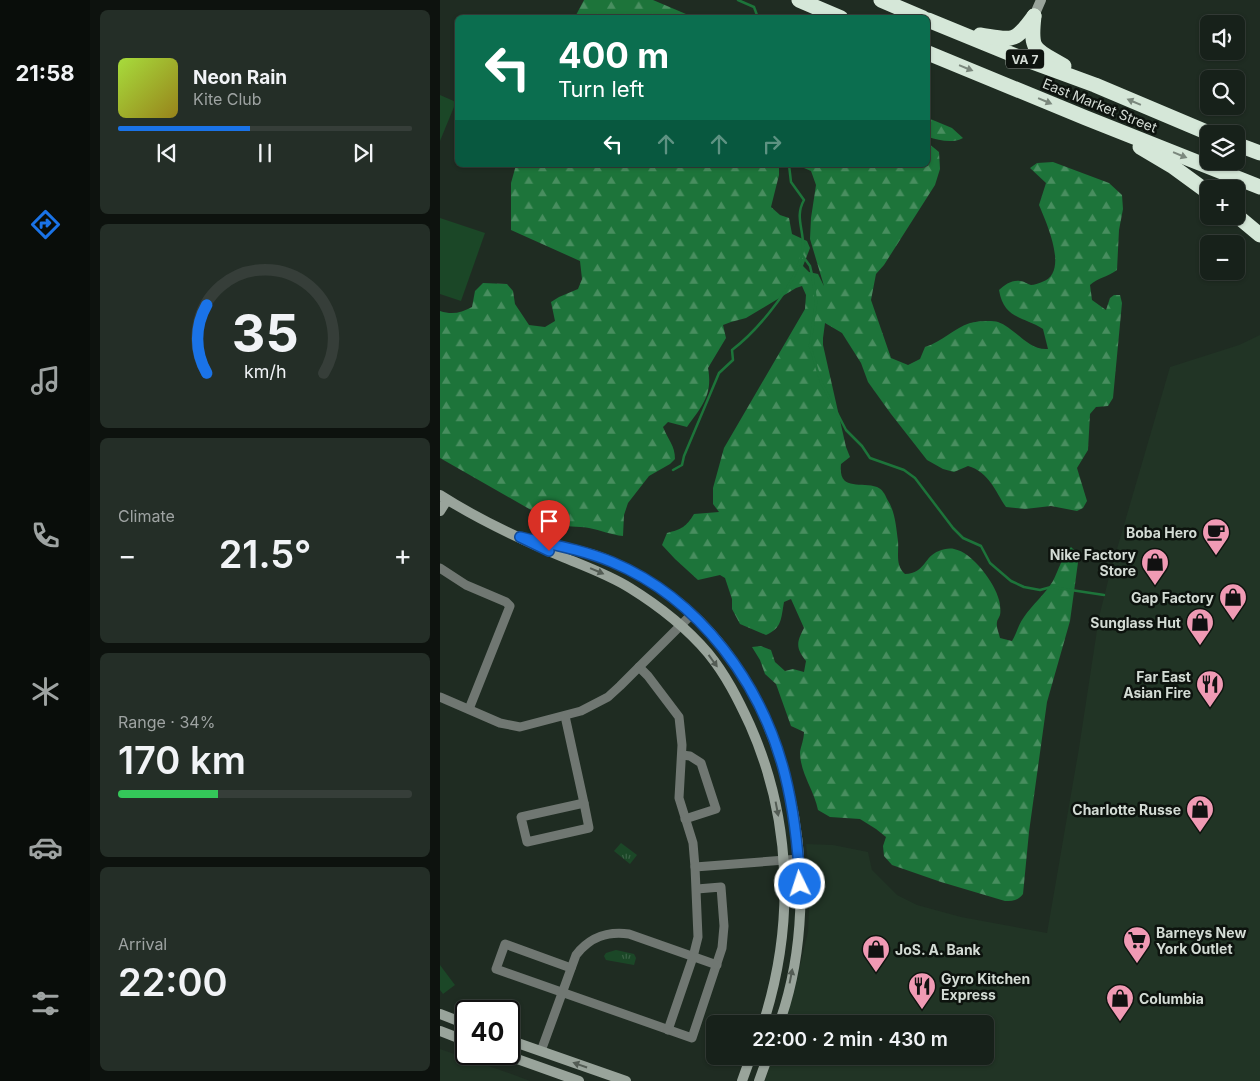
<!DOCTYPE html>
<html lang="en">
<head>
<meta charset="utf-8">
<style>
	body { margin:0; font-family:Inter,sans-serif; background:#242e27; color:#f1f3f6; height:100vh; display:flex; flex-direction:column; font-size:19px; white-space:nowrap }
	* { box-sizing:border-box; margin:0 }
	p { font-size:16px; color:#9ea3a2 }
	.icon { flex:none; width:28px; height:28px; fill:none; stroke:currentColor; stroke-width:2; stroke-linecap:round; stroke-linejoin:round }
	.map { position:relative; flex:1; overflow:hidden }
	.sheet { display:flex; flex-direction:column; gap:10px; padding:10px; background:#0d120e; width:350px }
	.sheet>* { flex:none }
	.top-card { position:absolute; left:15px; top:15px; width:475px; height:152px; border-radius:8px; box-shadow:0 1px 4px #0004,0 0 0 1px #363e39; background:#0b6e4f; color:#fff; overflow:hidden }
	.controls { position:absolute; left:760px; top:15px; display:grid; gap:10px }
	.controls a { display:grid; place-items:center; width:45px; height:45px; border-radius:8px; background:#17211a; box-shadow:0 1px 4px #0004,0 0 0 1px #363e39; font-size:25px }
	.speed { position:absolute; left:15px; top:1000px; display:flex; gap:10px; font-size:25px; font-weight:700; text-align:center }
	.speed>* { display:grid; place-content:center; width:65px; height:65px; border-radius:50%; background:#17211a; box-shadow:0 1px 4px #0004,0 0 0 1px #363e39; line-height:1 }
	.speed .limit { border:2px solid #111; border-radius:8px; background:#fff; color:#111 }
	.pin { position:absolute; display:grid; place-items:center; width:42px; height:42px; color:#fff; margin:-51px -21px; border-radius:50% 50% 50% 0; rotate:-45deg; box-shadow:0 0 5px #0007 }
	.pin .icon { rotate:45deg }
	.me { position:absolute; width:55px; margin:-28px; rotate:356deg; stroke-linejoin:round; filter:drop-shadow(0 0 4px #0008) }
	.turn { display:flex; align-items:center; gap:18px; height:105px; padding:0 20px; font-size:22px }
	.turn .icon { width:65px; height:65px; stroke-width:2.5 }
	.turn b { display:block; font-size:35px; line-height:42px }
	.lanes { display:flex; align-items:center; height:48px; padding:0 20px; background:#0003; justify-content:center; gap:25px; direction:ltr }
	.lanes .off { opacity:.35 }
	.big { font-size:38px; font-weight:600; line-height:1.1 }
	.sheet .card { flex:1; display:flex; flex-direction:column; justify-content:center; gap:8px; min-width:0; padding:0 18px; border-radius:8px; background:#242e27 }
	.sheet .dial { align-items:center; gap:0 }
	.dial svg { height:130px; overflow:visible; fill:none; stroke:#363e39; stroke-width:7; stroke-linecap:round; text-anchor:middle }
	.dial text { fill:#f1f3f6; stroke:none }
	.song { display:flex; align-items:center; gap:15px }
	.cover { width:60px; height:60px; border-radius:8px; background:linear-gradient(135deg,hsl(80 70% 55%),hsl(50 70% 35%)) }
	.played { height:5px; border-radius:2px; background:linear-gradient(90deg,#1a73e8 45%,#363e39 45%) }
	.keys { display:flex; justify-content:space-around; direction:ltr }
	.heat { display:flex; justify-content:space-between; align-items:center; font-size:28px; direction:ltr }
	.charge { height:8px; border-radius:4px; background:linear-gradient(90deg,#34c759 34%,#363e39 0) }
	.trip { position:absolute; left:266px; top:1015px; width:288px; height:50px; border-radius:8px; background:#17211a; box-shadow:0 1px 4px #0004,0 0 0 1px #363e39; font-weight:600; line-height:50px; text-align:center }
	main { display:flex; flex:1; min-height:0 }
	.tabs { display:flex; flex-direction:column; width:90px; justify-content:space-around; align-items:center; background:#090d0a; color:#9ea3a2 }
	.tabs .icon { width:35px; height:35px }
	.tabs .on { color:#1a73e8 }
	.tabs b { font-size:22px; color:#f1f3f6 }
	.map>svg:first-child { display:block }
</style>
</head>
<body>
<main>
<nav class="tabs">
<b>21:58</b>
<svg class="icon on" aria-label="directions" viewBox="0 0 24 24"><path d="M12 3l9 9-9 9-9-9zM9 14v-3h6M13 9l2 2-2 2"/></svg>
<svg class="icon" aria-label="music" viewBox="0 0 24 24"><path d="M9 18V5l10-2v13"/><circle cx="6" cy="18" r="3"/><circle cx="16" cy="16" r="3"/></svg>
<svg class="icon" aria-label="phone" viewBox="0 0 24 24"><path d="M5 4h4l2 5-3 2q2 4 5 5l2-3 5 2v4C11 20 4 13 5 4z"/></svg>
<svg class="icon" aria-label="climate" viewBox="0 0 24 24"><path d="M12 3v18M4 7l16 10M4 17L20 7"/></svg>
<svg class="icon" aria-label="car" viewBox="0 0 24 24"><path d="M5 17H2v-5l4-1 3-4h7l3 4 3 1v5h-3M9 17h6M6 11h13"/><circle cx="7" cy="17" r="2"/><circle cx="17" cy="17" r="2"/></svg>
<svg class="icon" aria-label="filters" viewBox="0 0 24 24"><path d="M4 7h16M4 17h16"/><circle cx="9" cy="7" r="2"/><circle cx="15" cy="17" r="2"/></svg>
</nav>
<section class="sheet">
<div class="card">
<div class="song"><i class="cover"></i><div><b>Neon Rain</b><p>Kite Club</p></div></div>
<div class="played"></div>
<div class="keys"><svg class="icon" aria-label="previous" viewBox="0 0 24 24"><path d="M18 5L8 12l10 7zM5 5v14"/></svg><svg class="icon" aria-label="pause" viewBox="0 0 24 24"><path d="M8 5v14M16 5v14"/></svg><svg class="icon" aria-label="next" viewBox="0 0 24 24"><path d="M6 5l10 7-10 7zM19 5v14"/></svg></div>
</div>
<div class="card dial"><svg viewBox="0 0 100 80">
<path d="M14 69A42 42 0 1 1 86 69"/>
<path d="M14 69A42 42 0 0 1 14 27" stroke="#1a73e8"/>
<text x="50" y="56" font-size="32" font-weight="700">35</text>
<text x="50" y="72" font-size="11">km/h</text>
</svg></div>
<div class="card"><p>Climate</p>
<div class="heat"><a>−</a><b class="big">21.5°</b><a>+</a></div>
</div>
<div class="card"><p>Range · 34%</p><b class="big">170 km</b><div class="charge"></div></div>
<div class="card"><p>Arrival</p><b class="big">22:00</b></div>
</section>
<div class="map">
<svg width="820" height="1081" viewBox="0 0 820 1081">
	<defs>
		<pattern id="grass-tufts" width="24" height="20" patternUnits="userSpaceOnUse" patternTransform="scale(1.25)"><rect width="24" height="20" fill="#1b4727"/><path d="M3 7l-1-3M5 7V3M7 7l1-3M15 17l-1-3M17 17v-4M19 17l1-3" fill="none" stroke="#3b6145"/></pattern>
		<pattern id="forest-firs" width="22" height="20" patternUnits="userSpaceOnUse" patternTransform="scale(1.25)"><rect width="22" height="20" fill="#1d743a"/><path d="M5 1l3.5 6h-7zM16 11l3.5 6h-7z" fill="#488e5f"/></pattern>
	</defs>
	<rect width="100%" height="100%" fill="#1f2c22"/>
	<g fill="#213425">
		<polygon points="820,335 820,1081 325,1081 333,1056 545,1056 545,1024 344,1024 354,992 368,932 370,883 366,844 393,845 428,852 432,870 457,895 477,905 521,917 607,933 639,748 659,617 670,573 730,367 799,345"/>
		<polygon points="0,1049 77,1076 90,1081 0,1081"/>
	</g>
	<g fill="url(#grass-tufts)">
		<polygon points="181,843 197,855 190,864 174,851"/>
		<polygon points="176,950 194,954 196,958 194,965 166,960 164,956 166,953"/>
	</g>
	<g fill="url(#forest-firs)">
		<polygon points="144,0 213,0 253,17 135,17"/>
		<path d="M488,118l24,10 11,10c-11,6 -24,2 -35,-1z"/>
		<path d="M488,143l11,9 1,17 -5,16 -51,80 -8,9 -5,26 20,58 17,7 12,-6 5,-12c17,-5 29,-19 45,-24 6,-2 22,-3 28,-1 17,6 31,29 50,27l-5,-20c-21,-13 -39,-10 -44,-39 6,-5 12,-10 21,-9 4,0 7,3 11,4 3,0 8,-2 11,-3 28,-9 4,-60 -3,-77l7,-22 -16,-15 7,-5 16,-1 56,21 13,12 1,14 -4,21 -2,40c-9,7 -20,8 -27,15l2,15 14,10 4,-12 4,-3h6l2,8 -9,95 -5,8 -12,1 -6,7 -2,36 -11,18 10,33 -4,7 -6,3 -26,-5 -26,3 -19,-2c-11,-16 -17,-35 -38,-41l-14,6 -11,-3 -16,-9 -36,-46 -23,-32 -7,-19 -19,-30 -17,-10 -2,15v7l23,102 4,10 -9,7c-3,28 20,17 36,23 5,2 8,7 10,12 8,12 9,27 11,42 1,12 -3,24 7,33 21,-1 19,-18 34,-23 4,-2 11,-3 15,-2 18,3 41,34 45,51 1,4 2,11 1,15 -1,3 -3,5 -3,7 -1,5 2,11 3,16l12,3c5,-8 6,-16 12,-24 8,-12 21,-23 29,-36 6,-12 9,-24 18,-34l8,8 -9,66 -23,81 -18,130 -6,62c-5,7 -11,7 -18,7l-64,-19 -49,-17 -8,-9 -1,-10 3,-9 -10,-8 -16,-10 -30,-2 -12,-7c-4,-20 -18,-37 -18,-58 1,-6 4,-13 4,-20l-13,-6 -15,-42 -11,-10 -5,-14 -8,-13 9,-1 10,4 4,12 10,9 8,-2 11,3 2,-11c-10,-13 -10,-18 -2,-33l-13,-29 -7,3c-3,17 -2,26 -18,33l-26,-11 -8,-15v-10l-7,-21 -5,-3 -22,5 -23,-21 -13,-14 5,-12c15,-4 19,-6 27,-19l25,-2 -6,-8v-16l11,-40 81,-139 1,-14 -4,-9 -6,2 -50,30 -15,4 -8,3 3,13 -18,30c5,27 -6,38 -21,59l-19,-5 -5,5c5,13 12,18 12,32l-5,5 -21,12 -21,27 -4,12 -1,21c-12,-1 -22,-6 -34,-8 -24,-4 -41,3 -58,-18l-91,-52v-147c12,4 21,2 32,-4l3,-16 8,-8 24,1 6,7 2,13 14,21 16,2 10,-6 -4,-19 8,-5 19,-8 4,-10 -2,-18 -69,-31v-47l5,-18h263v10l-8,32 9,8 9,3 3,16 15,7 3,7 -7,18 6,6 9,2 6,12 -14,-47 1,-21 5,-33 -5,-14 -14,-6h131z"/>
	</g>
	<g fill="#1b4727">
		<polygon points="0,95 16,102 0,141"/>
		<polygon points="0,218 45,233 21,301 0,294"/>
		<polygon points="0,965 15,985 3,994 0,990"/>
	</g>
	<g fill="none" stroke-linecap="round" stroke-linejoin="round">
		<g stroke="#1d743a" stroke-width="2.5">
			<polyline points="298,0 314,7 318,18"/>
			<polyline points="362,255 370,266 373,279 376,302 370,346 381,382 406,430 422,446 430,458 464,470 475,478 513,528 523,538 541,546 550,563 571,581 584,587 600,590 611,587 664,595"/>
			<path d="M233,470l9,-5 2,-9 35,-83 14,-13 -1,-10c25,-19 72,-73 71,-106 0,-16 -8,-28 1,-44l-13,-18 -2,-17"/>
		</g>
		<g stroke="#707772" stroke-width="9">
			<polyline points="0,568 26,585 66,602 70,606 29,709"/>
			<polyline points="199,667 208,676 239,717 242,745 239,798 253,843 255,867"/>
			<polyline points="0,697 60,723 80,727 141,711 168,697 180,686 252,614"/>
			<polyline points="125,716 144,803"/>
			<polyline points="242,755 250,756 261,763 276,809 245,819"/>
			<polygon points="144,803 149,828 87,842 81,817"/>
			<polyline points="131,968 65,944 56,969 252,1038 282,948 284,926 281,887 257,889"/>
			<polyline points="228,1030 253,957 258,937 255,867 359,859"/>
			<path d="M101,1051l35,-96c14,-18 31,-24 53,-21l88,31"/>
		</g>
		<g stroke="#99a49b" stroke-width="10">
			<polyline points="594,16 601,0"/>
			<path d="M0,495c39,25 82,45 125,63 22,9 44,17 65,30 29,18 56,39 78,65 18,22 30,46 42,72 42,95 45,200 13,299"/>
			<polyline points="0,511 7,500"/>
			<path d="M103,543c23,5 48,9 69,19 20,8 39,20 56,32 124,89 161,291 111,430"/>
			<polyline points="0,1014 26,1024"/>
			<polyline points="0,1031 26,1041"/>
			<polyline points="69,1040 186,1081"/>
			<polyline points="63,1054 139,1081"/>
			<polyline points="302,1081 311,1056"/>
			<polyline points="319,1081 328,1056"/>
		</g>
		<g stroke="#d5e7d8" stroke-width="15">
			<polyline points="359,0 401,18"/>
			<polyline points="441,0 483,18"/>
			<path d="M594,16c-4,36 0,32 30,50"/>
			<polyline points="488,20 576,56 655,85 771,134"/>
			<path d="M540,35c32,5 34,9 54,-19"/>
			<polyline points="488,53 646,118 820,187"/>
			<polyline points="796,144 820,153"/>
			<polyline points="700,147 732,166 769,193"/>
			<polyline points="796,215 820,235"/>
		</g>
	</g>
	<defs><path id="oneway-solid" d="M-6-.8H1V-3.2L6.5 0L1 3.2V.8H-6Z" transform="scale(1.25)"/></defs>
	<g fill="#7b887d">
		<use href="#oneway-solid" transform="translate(526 68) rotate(22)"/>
		<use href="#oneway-solid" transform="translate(605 101) rotate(23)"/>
		<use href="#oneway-solid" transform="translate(694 102) rotate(-157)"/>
		<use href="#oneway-solid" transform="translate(740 155) rotate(22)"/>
	</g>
	<g fill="#535c54">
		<use href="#oneway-solid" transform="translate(157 571) rotate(23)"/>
		<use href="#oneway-solid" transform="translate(273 661) rotate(54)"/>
		<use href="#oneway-solid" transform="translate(337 809) rotate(79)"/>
		<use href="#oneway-solid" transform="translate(351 976) rotate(-79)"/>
		<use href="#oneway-solid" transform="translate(140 1065) rotate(-161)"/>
	</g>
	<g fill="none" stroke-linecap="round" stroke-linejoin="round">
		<g stroke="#114b97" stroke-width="12">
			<path id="route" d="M109,551l-29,-14c30,7 63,13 92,25 88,37 150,122 173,213 9,36 13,72 15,109"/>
		</g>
		<use href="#route" stroke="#1a73e8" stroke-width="9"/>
	</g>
	<defs>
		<g id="cafe-pin" transform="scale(1.4375)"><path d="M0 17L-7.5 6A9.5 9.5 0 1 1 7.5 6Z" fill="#f09ab4" stroke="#0d130e"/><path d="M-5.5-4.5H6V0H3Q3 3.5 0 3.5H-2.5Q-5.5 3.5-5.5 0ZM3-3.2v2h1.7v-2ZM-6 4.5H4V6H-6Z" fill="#111"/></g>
		<g id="shop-pin" transform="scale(1.4375)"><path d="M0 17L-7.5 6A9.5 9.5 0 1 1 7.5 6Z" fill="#f09ab4" stroke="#0d130e"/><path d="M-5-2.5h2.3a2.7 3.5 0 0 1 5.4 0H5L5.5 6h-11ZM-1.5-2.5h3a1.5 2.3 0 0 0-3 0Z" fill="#111"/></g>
		<g id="restaurant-pin" transform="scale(1.4375)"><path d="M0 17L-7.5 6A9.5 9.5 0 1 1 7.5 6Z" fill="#f09ab4" stroke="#0d130e"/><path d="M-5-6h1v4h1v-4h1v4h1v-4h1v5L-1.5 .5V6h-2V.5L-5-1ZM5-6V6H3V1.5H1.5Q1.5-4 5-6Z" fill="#111"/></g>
		<g id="supermarket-pin" transform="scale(1.4375)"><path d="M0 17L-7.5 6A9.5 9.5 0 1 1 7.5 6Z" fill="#f09ab4" stroke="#0d130e"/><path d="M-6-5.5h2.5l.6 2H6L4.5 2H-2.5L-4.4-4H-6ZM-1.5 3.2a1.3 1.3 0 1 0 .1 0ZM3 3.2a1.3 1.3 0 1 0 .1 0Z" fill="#111"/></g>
	</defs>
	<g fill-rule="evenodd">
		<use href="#cafe-pin" x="776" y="532"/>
		<use href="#shop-pin" x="715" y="562"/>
		<use href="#shop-pin" x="793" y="597"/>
		<use href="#shop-pin" x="760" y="622"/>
		<use href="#restaurant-pin" x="770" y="684"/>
		<use href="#shop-pin" x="760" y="809"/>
		<use href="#supermarket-pin" x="697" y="940"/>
		<use href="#shop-pin" x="436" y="949"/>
		<use href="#restaurant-pin" x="482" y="986"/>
		<use href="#shop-pin" x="680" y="998"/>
	</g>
	<g text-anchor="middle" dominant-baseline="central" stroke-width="5" stroke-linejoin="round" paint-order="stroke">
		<rect fill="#0d130e" stroke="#989f99" stroke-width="1" x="566" y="49.5" width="38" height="19" rx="4"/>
		<g font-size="12" font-weight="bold" fill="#d3dbd4">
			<text x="585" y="59">VA 7</text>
		</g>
		<g font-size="14" fill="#d3dbd4" stroke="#0d130e">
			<text transform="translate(660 105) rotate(22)">East Market Street</text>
		</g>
		<g font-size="14" font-weight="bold" fill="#d3dbd4" stroke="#0d130e" text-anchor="end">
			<text x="757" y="532">Boba Hero</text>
			<text x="696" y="554">Nike Factory<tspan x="696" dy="16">Store</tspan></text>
			<text x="774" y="597">Gap Factory</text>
			<text x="741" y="622">Sunglass Hut</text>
			<text x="751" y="676">Far East<tspan x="751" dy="16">Asian Fire</tspan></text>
			<text x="741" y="809">Charlotte Russe</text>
			<text x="716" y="932" text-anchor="start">Barneys New<tspan x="716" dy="16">York Outlet</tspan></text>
			<text x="455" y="949" text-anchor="start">JoS. A. Bank</text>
			<text x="501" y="978" text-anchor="start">Gyro Kitchen<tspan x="501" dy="16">Express</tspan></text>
			<text x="699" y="998" text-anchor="start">Columbia</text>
		</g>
	</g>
</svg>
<div class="controls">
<a><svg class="icon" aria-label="sound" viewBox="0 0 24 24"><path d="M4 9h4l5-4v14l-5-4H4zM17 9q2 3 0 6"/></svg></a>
<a><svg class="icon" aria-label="search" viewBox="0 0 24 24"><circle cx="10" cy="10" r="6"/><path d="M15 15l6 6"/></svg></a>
<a><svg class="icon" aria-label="layers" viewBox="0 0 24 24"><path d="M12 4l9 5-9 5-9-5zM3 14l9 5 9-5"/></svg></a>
<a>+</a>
<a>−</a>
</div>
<div class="speed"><div class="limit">40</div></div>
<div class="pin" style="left:109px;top:551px;background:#d93025"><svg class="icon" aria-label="arrive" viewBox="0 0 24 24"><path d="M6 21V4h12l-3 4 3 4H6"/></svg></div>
<svg class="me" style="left:360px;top:884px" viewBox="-20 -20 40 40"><circle r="17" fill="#1a73e8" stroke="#fff" stroke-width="3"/><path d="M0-11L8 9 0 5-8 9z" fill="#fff"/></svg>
<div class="trip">22:00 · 2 min · 430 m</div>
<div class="top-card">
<div class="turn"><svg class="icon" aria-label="left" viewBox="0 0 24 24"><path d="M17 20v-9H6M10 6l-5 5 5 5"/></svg><div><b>400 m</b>Turn left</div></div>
<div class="lanes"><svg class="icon" aria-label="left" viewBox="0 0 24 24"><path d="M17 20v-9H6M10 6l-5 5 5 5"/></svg><svg class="icon off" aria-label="ahead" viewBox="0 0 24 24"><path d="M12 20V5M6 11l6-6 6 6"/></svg><svg class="icon off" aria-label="ahead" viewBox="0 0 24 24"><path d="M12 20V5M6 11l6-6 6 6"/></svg><svg class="icon off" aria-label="right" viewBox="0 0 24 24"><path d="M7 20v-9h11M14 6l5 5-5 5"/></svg></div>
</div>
</div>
</main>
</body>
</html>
